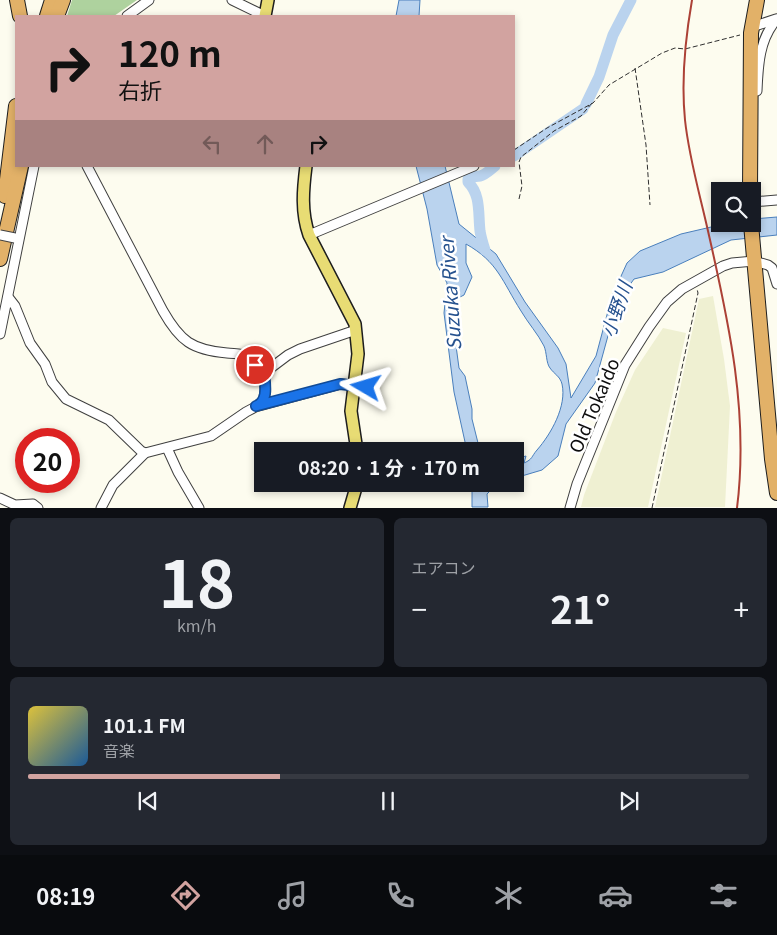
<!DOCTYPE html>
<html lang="ja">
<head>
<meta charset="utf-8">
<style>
	body { margin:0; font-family:Georgia,"Noto Sans JP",serif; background:#242831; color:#f1f3f6; height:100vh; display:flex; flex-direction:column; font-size:19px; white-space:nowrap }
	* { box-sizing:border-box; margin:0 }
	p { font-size:16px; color:#9ea1a6 }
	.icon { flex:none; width:28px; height:28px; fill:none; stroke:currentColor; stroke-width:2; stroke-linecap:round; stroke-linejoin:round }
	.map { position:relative; height:508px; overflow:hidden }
	.drawer { display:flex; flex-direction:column; gap:10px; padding:10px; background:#0d0f14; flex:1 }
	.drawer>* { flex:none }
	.top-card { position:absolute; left:15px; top:15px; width:500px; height:152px; border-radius:0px; box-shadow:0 2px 8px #0003; background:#d2a3a0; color:#111; overflow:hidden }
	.controls { position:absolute; left:711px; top:182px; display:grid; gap:10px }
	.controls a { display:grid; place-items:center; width:50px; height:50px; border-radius:0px; background:#171b24; box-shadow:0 2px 8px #0003; font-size:25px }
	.speed { position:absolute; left:15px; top:428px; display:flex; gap:10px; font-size:25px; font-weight:700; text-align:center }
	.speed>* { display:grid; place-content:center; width:65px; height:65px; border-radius:50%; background:#171b24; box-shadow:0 2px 8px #0003; line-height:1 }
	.speed .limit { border:8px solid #d22; background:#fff; color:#111 }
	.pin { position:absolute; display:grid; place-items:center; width:42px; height:42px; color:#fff; margin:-21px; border:2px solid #fff; border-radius:50%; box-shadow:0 1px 5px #0007 }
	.me { position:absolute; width:55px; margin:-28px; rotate:277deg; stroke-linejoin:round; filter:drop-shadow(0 0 4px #0008) }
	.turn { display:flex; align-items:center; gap:18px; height:105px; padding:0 20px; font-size:22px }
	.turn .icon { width:65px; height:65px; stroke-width:2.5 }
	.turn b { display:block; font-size:35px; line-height:42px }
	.lanes { display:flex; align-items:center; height:48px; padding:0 20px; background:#0003; justify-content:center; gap:25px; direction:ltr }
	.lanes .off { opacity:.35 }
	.big { font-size:38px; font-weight:700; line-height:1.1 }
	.drawer .card { flex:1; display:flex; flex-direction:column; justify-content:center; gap:8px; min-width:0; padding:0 18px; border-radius:8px; background:#242831 }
	.drawer .dial { align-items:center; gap:0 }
	.dial b { font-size:65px; line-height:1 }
	.song { display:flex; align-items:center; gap:15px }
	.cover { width:60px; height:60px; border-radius:8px; background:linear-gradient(135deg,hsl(50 70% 55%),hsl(210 70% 35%)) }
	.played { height:5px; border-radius:2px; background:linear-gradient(90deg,#d2a3a0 35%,#363941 35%) }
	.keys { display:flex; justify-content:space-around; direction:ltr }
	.heat { display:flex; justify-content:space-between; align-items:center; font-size:28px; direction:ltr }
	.drawer .tiles { flex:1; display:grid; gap:10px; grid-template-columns:1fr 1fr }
	.card:last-child { grid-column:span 2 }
	.trip { position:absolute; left:254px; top:442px; width:270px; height:50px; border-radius:0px; background:#171b24; box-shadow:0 2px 8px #0003; font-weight:700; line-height:50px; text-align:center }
	.dock { display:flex; height:80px; justify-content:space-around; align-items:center; background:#090b0e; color:#9ea1a6 }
	.dock .icon { width:35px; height:35px }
	.dock .on { color:#d2a3a0 }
	.dock b { font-size:22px; color:#f1f3f6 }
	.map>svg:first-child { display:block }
</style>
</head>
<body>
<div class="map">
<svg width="777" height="508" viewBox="0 0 777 508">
	<rect width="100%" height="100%" fill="#fdfcef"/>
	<g fill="#eff0d2">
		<polygon points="713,296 724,359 730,406 725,507 655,507 699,299"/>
		<polygon points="663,328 686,333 648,507 581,507 584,495 616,412 635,370"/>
	</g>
	<polygon fill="#aed29e" points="72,0 137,0 114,16 67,16"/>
	<g fill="#bad3ee" stroke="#4a7fbc">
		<polygon points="399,0 420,0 419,16 396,16"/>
		<path d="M416,166h29l14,58 37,30 29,48 33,46 8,16 5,34 25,-42 16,-60 15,-33 13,-12 41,-17 43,-10h28l1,-5 24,-2v18l-46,5 -68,32 -29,7 -17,24 -22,80 -29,41 -8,32 -16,14 -27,8v-19l11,-3 -2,7c9,-4 7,-6 13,-13 14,-16 30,-44 25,-66 -2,-8 -8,-10 -12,-16 -4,-5 -3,-15 -6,-22 -6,-12 -16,-23 -23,-35 -19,-30 -23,-49 -55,-67v19l6,14 -8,18 -6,3 -6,18 7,52 6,8 7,33v10l8,32h-13l-13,-59 -10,-79 3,-30 -10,-18 -10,-56z"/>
		<polygon points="472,484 497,484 487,494 488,507 472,507"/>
	</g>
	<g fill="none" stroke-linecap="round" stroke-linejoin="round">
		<g stroke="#bad3ee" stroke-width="11">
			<polyline points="586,104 599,77 613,35 631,0"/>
			<polyline points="514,156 583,109"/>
			<path d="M485,250c-2,-6 -4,-13 -5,-19 -2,-18 1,-36 -12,-49v-3c4,-3 7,-2 12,-3 5,-1 10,-6 15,-10"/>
		</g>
		<g stroke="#404040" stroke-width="11">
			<g id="minor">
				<polyline points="232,0 265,16"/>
				<polyline points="127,16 149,0"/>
				<polyline points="752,27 776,19"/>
				<path d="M757,91c1,-25 2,-52 20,-72"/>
				<path d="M87,166l76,145c17,30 29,39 64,42 6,1 15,0 19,3 7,5 12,12 18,17 1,10 3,22 -3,31l-15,8 -35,24 -66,17 -32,32 -12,23"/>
				<polyline points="752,202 777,200"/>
				<polyline points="309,235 474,166"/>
				<polyline points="8,297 15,306 30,343 45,364 52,382 66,399 109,420 141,451 145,453"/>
				<polyline points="0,334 34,166"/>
				<polyline points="264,373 288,355 300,349 356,330"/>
				<polyline points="363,386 366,387 370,392"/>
				<polyline points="259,406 341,384"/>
				<polyline points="167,448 178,472 199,508"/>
				<polyline points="0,498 15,505 33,504 38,508"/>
				<polyline points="570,508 577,484 625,365 649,327 667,302 682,289 723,266 732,263 754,261 768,265 772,268 777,284"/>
			</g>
		</g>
		<g stroke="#1e1e1e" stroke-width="14">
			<g id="major">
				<polyline points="265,16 268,0"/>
				<path d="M306,166c-3,24 -5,46 3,69l46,89 3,30 -7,57 6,40"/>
				<polyline points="350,508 357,484"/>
			</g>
		</g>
		<g stroke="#1e1e1e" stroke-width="16">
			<g id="highway">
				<polyline points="17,0 20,16"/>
				<polyline points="47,16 52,0"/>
				<polyline points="57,16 63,0"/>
				<polyline points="750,191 751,33 757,0"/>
				<polyline points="5,196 16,106"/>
				<polyline points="751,224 772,459 777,493"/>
				<polyline points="0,259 21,166"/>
			</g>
		</g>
		<g stroke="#2f2f2f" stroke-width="1" stroke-dasharray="5 2.5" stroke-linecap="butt">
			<polyline points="635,68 646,145 650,205"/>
			<polyline points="514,150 547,128 593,103 609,85 662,53 675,48 685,49 740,35"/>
			<polyline points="519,199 522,186 519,162 521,157 554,131 581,116 592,103"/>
			<polyline points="652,508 698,293 697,289"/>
		</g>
		<use href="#minor" stroke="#fff" stroke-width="9"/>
		<use href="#major" stroke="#e8dc74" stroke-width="11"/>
		<use href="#highway" stroke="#e2b168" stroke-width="14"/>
		<path stroke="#ac4136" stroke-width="2" d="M692,0c-7,40 -11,80 -7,120 4,38 15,75 23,111 21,92 41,182 29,277"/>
		<g stroke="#404040" stroke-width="11" stroke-linecap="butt">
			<g id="minor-bridge">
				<polyline points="0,235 15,238"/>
				<polyline points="341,384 363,386"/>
			</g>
		</g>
		<use href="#minor-bridge" stroke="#fff" stroke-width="9"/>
	</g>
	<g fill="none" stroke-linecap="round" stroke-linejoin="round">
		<g stroke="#114b97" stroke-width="12">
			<path id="route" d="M255,365l9,8c1,11 5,28 -8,33l84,-22 26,3"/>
		</g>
		<use href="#route" stroke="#1a73e8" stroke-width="9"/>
	</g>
	<g text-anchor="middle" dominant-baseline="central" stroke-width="5" stroke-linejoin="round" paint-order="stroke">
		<g font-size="18" fill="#0d0d0d" stroke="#fff">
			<text transform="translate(593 405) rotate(-67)">Old Tokaido</text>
		</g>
		<g font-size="19" font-style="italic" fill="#26528f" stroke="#fff">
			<text transform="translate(449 294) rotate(-94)">Suzuka River</text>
			<text transform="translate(615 309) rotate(-71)">小野川</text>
		</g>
	</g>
</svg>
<div class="controls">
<a><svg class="icon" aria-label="search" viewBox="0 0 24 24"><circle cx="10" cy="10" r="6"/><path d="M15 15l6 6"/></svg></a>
</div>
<div class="speed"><div class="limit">20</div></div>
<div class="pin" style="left:255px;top:365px;background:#d93025"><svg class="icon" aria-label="arrive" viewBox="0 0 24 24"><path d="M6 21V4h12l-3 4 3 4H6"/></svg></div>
<svg class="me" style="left:366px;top:387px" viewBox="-20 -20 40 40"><path d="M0-17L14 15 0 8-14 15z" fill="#1a73e8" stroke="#fff" stroke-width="4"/></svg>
<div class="trip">08:20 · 1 分 · 170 m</div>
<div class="top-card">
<div class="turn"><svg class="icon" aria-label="right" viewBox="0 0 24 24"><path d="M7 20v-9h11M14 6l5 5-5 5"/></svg><div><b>120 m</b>右折</div></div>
<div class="lanes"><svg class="icon off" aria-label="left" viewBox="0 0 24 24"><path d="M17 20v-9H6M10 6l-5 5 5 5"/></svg><svg class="icon off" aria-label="ahead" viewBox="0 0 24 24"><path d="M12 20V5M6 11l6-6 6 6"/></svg><svg class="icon" aria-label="right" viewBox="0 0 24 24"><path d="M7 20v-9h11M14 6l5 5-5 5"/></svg></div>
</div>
</div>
<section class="drawer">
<div class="tiles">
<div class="card dial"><b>18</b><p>km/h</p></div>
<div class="card"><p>エアコン</p>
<div class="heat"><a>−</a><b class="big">21°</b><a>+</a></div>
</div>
<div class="card">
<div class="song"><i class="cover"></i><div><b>101.1 FM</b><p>音楽</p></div></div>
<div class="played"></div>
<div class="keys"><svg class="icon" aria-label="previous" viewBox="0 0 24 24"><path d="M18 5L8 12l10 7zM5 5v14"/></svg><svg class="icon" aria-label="pause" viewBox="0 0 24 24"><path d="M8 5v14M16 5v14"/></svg><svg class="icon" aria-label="next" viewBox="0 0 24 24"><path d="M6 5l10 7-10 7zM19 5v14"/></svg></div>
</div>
</div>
</section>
<nav class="dock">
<b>08:19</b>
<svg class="icon on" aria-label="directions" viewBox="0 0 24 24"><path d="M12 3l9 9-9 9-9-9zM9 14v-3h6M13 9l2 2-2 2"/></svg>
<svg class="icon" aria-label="music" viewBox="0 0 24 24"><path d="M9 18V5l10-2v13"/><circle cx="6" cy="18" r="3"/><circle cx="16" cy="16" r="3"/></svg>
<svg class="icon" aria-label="phone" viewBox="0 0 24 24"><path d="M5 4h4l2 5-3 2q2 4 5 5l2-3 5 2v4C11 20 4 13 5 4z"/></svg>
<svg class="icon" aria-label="climate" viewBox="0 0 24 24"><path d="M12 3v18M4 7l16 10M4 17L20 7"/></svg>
<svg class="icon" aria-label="car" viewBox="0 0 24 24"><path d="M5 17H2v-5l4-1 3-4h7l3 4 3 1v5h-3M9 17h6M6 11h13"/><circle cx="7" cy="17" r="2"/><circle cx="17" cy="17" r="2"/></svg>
<svg class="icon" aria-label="filters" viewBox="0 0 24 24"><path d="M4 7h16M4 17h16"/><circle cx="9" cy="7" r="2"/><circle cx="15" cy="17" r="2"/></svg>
</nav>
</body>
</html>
